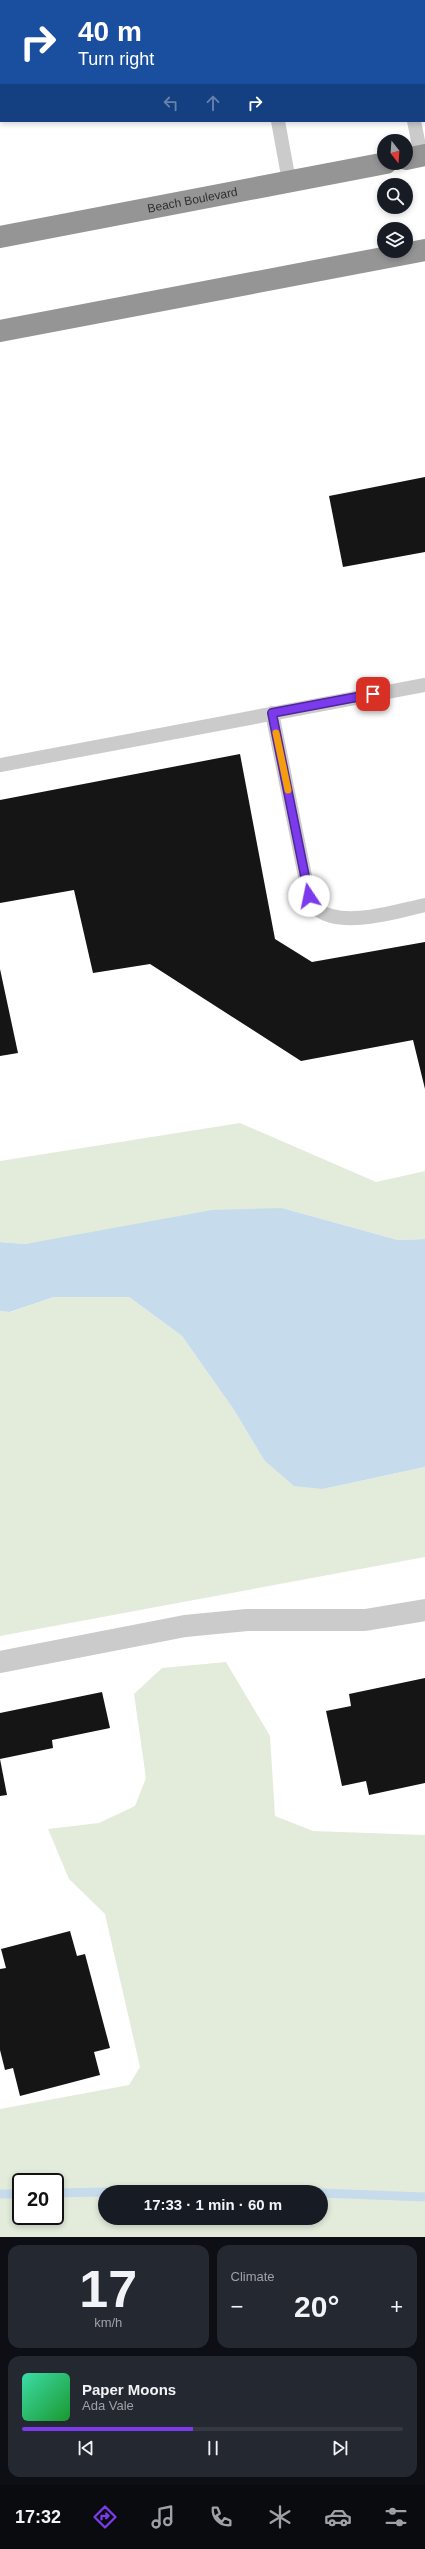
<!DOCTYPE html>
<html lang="en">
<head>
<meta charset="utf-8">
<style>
	body { margin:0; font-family:Arial,sans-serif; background:#242831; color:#f1f3f6; height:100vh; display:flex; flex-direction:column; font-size:15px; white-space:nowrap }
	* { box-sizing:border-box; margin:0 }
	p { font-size:13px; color:#9ea1a6 }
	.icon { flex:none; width:22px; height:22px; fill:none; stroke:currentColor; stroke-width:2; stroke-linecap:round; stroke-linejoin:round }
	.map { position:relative; height:2237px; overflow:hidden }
	.details { display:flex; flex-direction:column; gap:8px; padding:8px; background:#0d0f14; flex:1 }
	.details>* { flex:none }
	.hud { position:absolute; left:0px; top:0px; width:425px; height:122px; box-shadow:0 2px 6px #0003; background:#1a4fa0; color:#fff; overflow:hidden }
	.needle { width:26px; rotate:163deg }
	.fabs { position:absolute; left:377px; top:134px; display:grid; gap:8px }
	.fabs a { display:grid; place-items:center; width:36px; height:36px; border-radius:50%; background:#171b24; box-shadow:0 2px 6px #0003; font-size:20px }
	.speed { position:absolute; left:12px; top:2173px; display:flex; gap:8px; font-size:20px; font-weight:700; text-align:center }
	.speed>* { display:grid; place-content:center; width:52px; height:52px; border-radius:50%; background:#171b24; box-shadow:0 2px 6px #0003; line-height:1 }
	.speed .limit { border:2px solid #111; border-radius:6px; background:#fff; color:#111 }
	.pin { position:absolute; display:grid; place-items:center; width:34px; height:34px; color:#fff; margin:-17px; border-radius:8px; box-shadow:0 2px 6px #0006 }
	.me { position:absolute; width:44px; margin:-22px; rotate:349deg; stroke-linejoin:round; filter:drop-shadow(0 0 3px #0008) }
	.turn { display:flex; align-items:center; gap:14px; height:84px; padding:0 12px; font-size:18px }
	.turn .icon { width:52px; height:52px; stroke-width:2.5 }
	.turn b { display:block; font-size:28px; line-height:34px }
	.lanes { display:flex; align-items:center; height:38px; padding:0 12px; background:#0003; justify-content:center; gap:20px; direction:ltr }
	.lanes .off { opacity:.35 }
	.big { font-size:30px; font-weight:700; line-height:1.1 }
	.details .tile { flex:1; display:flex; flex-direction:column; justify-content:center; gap:6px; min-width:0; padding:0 14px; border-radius:12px; background:#242831 }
	.details .dial { align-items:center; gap:0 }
	.dial b { font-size:52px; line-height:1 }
	.song { display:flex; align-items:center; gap:12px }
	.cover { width:48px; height:48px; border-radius:6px; background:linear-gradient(135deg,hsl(160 70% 55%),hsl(130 70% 35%)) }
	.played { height:4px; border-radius:2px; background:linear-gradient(90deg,#7c3aed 45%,#363941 45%) }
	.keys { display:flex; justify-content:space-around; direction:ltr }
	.heat { display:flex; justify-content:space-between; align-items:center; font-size:22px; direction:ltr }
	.details .tiles { flex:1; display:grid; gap:8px; grid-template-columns:1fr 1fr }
	.tile:last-child { grid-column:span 2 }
	.trip { position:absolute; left:98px; top:2185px; width:230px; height:40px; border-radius:20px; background:#171b24; box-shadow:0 2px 6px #0003; font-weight:700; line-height:40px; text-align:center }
	.dock { display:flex; height:64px; justify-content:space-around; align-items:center; background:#090b0e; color:#9ea1a6 }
	.dock .icon { width:28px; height:28px }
	.dock .selected { color:#7c3aed }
	.dock b { font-size:18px; color:#f1f3f6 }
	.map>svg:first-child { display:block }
</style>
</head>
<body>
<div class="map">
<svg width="425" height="2237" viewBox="0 0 425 2237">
	<rect width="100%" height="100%" fill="#fff"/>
	<g fill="#e3ecdb" fill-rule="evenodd">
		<polygon points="240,1123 376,1182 425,1171 425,1239 398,1240 282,1208 25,1244 0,1242 0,1161"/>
		<polygon points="54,1297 129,1297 182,1336 234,1410 264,1460 323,1489 425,1467 425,1557 0,1636 0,1311 11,1312"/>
		<path d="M226,1662l44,74 5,80 38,15 112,4v402h-425v-128l129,-24 11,-18 -35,-153 -36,-35 -21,-50 51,-6 36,-17 11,-28 -12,-84 28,-26zM21,2182h34v34h-34zM105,2192h216v26h-216z"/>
	</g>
	<polygon fill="#c6dced" points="282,1208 398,1240 425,1239 425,1467 323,1489 294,1486 264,1460 234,1410 182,1336 129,1297 54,1297 10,1312 0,1311 0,1242 25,1244 212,1210"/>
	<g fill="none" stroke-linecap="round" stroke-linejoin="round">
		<g stroke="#c6dced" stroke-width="9">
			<polyline points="112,2192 218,2190 284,2192"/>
			<polyline points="55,2193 105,2192"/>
			<polyline points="321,2193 425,2197"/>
			<polyline points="0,2194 21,2194"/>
		</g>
	</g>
	<g fill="#151515">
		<polygon points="425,477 425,552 343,567 329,496"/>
		<polygon points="240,754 275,939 312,962 425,942 425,1089 413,1040 301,1061 150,964 93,973 74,890 0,903 0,800"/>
		<polygon points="0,969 18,1053 0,1056"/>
		<polygon points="425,1678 425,1783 369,1795 366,1781 342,1786 326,1711 351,1706 349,1694"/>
		<polygon points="102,1692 110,1728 52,1740 53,1748 0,1759 0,1713"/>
		<polygon points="0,1759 7,1795 0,1796"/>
		<polygon points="70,1931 77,1956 85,1954 110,2048 94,2052 100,2075 20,2096 13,2068 5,2070 0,2050 0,1969 6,1968 1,1949"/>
	</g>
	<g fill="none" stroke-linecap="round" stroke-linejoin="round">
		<g stroke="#cbcbcb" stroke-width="14">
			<polyline points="118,0 118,1"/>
			<polyline points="424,3 425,3"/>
			<polyline points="0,91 1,91"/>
			<polyline points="278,121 289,181"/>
			<polyline points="414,121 421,156"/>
			<path d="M272,713l37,183c2,4 5,10 8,13 25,20 80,2 108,-4"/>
			<polyline points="0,765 425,685"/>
		</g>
		<polyline stroke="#cbcbcb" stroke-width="22" points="0,1662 185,1626 247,1620 365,1620 425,1610"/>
		<g stroke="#959595" stroke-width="22">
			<polyline points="406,159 425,155"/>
			<path id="s1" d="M0,237l386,-74"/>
			<polyline points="0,331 425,250"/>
		</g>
	</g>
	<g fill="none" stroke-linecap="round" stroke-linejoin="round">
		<g stroke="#51269a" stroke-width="10">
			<polyline id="route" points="309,896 272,713 373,694"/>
		</g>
		<use href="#route" stroke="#7c3aed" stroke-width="7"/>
		<polyline stroke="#f59e0b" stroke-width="7" points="276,733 288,790"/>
	</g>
	<g text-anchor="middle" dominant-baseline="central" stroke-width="4" stroke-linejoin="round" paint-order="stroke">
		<g font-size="12" fill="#2e2e2e" stroke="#fff">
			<text stroke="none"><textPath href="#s1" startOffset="196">Beach Boulevard</textPath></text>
		</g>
	</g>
</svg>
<div class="fabs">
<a><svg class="needle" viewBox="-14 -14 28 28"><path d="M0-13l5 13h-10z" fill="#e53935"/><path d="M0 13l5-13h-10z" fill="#9ea1a6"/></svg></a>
<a><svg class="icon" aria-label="search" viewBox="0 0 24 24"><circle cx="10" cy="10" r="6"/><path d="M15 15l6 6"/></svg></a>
<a><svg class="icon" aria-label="layers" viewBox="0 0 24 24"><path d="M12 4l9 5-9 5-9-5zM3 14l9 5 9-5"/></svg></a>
</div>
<div class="speed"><div class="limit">20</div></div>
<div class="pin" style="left:373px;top:694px;background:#d93025"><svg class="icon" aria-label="arrive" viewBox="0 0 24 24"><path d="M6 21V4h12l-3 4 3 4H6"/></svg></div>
<svg class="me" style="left:309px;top:896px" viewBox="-20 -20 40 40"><circle r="19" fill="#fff"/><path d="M0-13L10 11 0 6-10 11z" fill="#7c3aed"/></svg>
<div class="trip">17:33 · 1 min · 60 m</div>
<div class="hud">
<div class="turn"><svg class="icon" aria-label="right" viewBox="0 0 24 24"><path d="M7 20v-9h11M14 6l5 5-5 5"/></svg><div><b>40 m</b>Turn right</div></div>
<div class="lanes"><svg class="icon off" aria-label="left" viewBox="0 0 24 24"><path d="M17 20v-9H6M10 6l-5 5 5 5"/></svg><svg class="icon off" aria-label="ahead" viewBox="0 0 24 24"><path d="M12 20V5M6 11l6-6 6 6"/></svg><svg class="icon" aria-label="right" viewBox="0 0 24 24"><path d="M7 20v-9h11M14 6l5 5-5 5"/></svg></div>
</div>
</div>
<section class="details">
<div class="tiles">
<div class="tile dial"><b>17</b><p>km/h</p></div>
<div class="tile"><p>Climate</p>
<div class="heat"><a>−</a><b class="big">20°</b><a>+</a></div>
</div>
<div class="tile">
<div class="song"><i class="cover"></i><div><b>Paper Moons</b><p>Ada Vale</p></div></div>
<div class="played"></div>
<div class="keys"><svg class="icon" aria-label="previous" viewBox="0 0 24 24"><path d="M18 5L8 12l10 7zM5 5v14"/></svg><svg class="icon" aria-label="pause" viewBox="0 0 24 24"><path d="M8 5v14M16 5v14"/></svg><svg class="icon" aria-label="next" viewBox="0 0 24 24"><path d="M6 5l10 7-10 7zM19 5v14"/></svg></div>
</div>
</div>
</section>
<nav class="dock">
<b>17:32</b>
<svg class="icon selected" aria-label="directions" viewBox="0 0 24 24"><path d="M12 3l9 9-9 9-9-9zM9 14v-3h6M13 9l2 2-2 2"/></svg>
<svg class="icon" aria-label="music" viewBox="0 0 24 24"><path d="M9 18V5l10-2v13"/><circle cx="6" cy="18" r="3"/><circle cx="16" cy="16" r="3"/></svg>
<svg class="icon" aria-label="phone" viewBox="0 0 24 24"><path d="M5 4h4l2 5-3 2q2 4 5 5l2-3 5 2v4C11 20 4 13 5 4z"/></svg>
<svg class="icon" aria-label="climate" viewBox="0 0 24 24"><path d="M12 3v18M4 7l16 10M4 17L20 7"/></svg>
<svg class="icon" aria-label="car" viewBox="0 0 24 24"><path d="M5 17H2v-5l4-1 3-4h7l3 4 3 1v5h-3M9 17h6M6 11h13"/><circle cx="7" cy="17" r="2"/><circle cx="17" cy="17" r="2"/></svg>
<svg class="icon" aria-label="filters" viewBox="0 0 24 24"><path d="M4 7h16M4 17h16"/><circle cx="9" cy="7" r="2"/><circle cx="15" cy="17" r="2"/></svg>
</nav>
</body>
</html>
